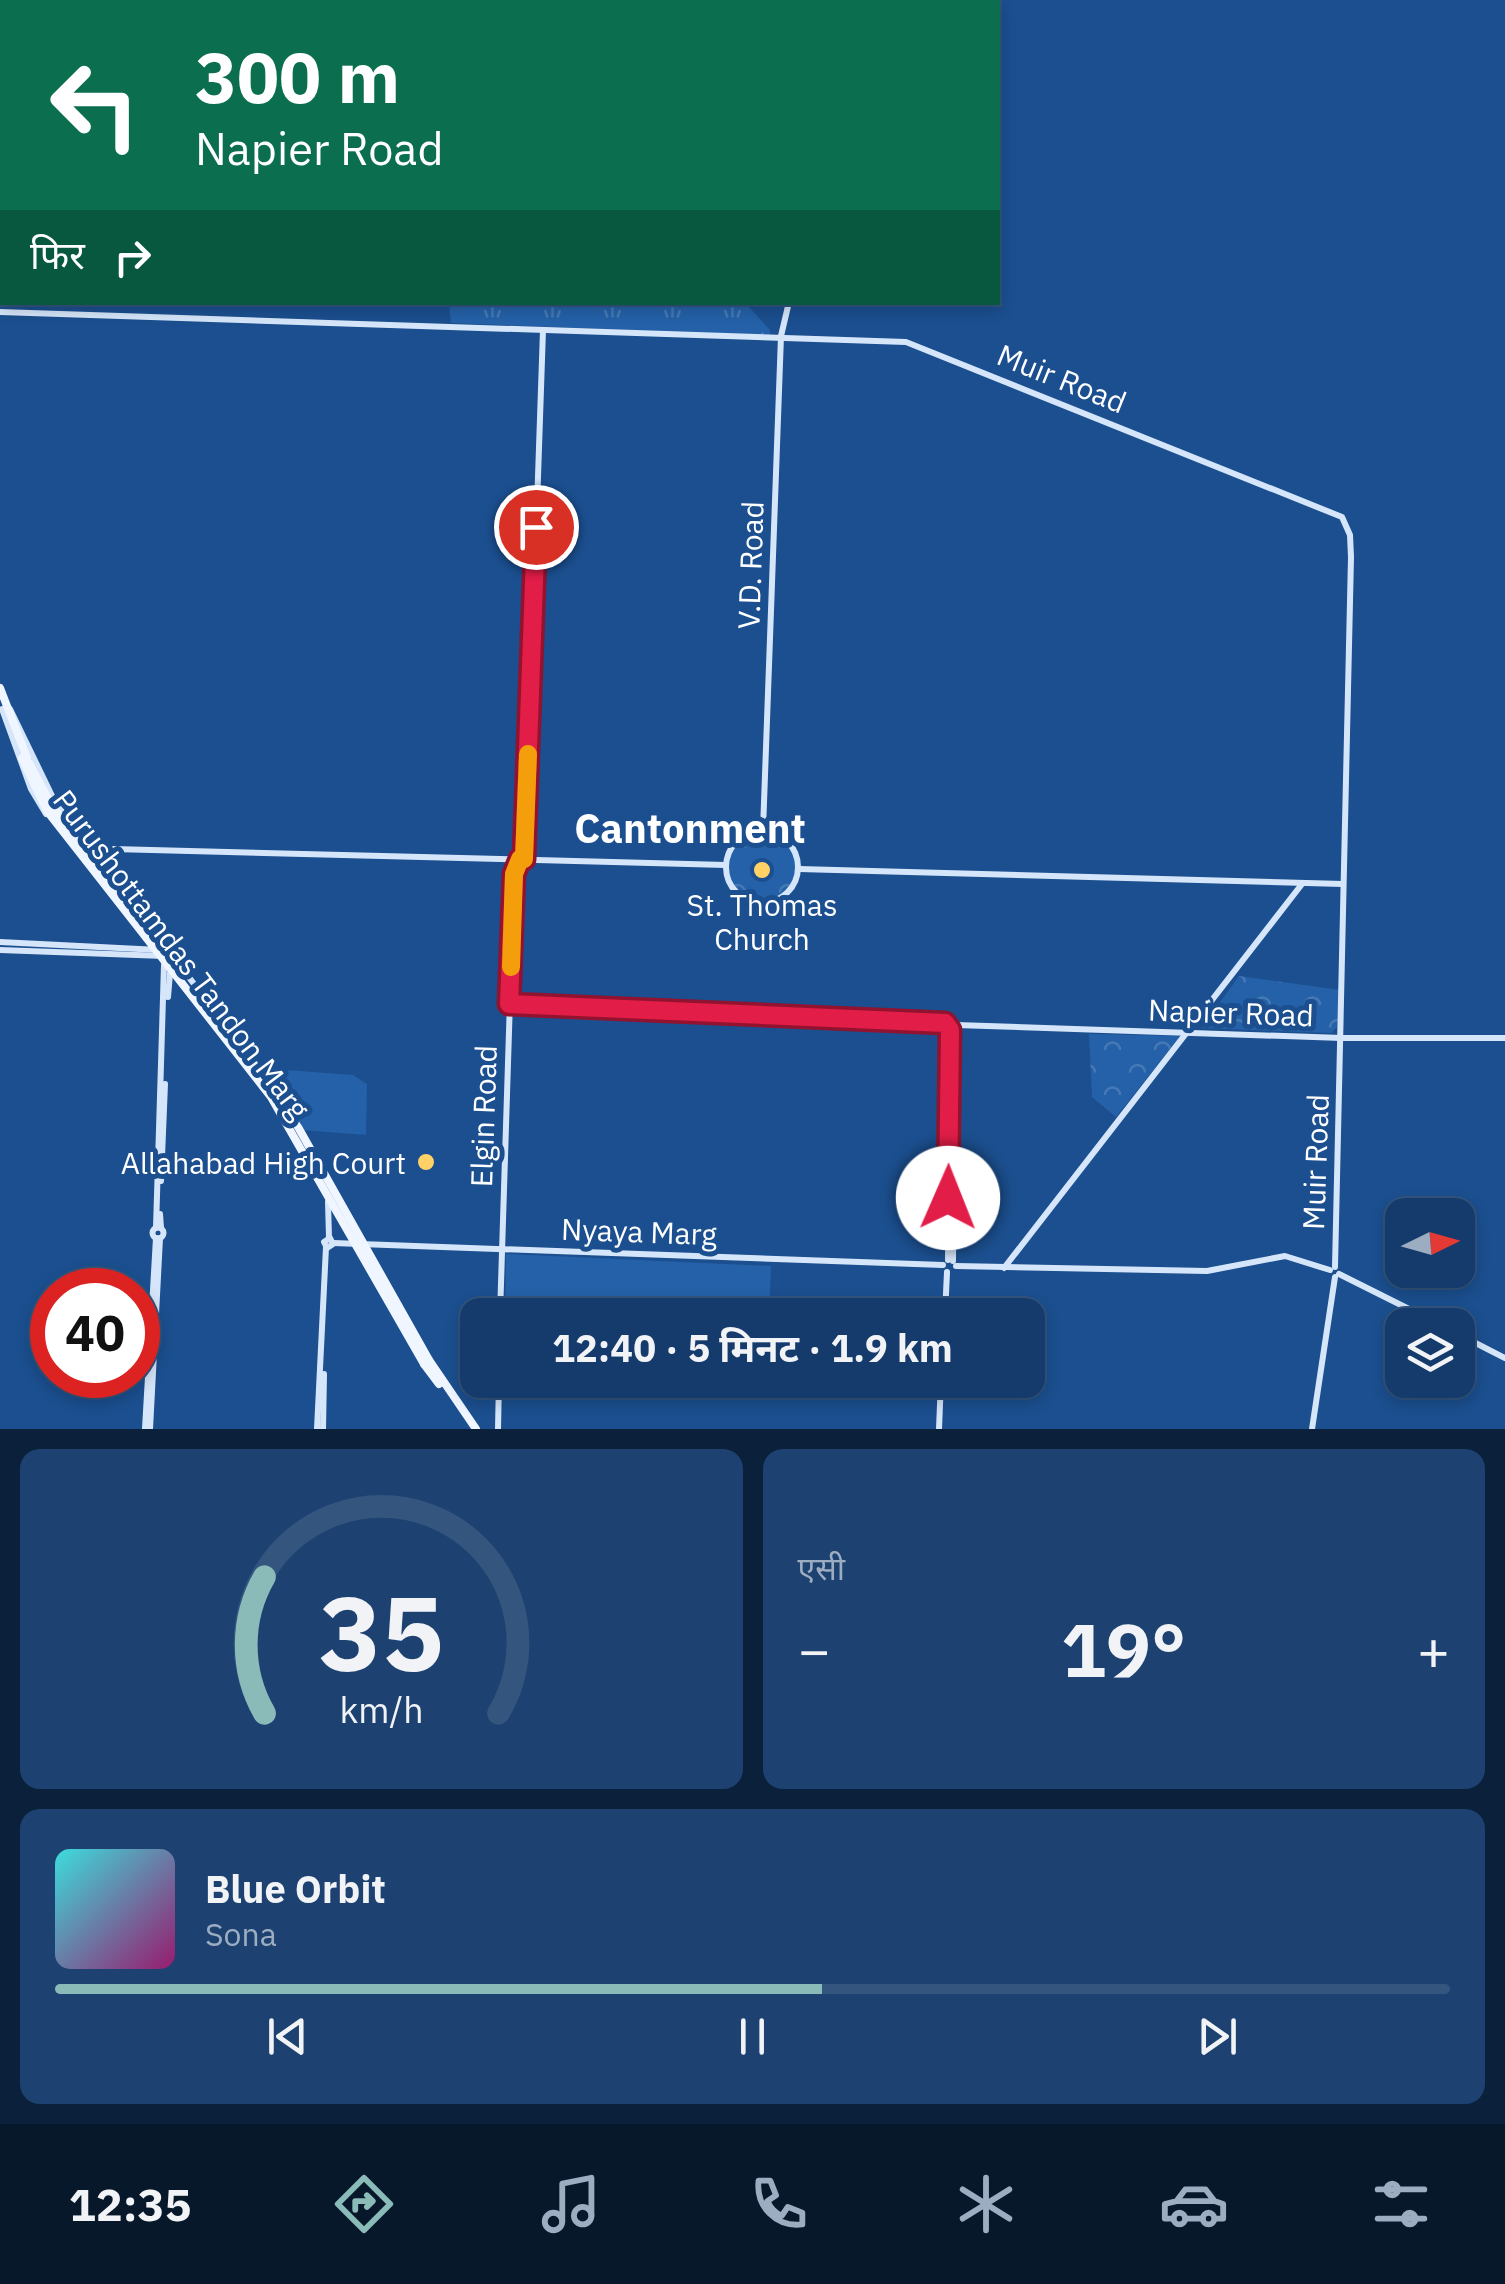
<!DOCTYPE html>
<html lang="hi">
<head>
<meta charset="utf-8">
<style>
	body { margin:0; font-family:"IBM Plex Sans","Noto Sans Devanagari",sans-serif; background:#1d4271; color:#f1f3f6; height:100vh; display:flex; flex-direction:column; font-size:38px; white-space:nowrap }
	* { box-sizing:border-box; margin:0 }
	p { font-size:32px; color:#9dadc1 }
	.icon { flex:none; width:55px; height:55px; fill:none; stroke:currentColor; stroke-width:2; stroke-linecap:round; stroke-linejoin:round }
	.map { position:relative; height:1429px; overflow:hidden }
	.drawer { display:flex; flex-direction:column; gap:20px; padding:20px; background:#0b203b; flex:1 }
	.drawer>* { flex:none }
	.hud { position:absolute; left:0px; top:0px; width:1000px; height:305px; box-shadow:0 5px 15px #0003,0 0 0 2px #33557e; background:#0b6e4f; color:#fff; overflow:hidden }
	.needle { width:65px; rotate:85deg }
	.controls { position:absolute; left:1385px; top:1198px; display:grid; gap:20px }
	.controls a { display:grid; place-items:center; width:90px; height:90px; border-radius:20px; background:#143b6b; box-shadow:0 5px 15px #0003,0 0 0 2px #33557e; font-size:50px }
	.speed { position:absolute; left:30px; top:1268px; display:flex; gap:20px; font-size:50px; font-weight:700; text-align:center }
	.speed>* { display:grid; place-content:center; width:130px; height:130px; border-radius:50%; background:#143b6b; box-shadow:0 5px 15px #0003,0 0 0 2px #33557e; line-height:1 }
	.speed .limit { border:15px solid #d22; background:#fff; color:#111 }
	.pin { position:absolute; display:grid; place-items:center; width:85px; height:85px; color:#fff; margin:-42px; border:5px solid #fff; border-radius:50%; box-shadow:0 2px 10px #0007 }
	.me { position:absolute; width:110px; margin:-55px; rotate:1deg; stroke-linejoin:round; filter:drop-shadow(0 0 8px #0008) }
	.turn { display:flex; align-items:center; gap:35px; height:210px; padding:0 30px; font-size:45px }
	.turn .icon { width:130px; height:130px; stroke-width:2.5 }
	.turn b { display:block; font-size:70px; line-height:85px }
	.then { display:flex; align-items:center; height:95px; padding:0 30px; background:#0003; gap:20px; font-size:38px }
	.big { font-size:75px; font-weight:700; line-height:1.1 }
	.drawer .widget { flex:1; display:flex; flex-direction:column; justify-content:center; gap:15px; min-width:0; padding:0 35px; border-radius:20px; background:#1d4271 }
	.drawer .dial { align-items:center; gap:0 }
	.dial svg { height:260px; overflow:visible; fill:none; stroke:#33557e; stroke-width:7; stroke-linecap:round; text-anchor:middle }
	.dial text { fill:#f1f3f6; stroke:none }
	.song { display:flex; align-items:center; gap:30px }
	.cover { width:120px; height:120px; border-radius:15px; background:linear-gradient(135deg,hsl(180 70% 55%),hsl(320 70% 35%)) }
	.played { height:10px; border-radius:5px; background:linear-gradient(90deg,#8bbbb9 55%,#33557e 55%) }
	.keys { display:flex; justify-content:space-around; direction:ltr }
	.heat { display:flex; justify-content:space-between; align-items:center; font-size:55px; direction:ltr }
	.drawer .tiles { flex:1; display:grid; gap:20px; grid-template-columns:1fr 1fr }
	.widget:last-child { grid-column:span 2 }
	.trip { position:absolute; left:460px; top:1298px; width:585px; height:100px; border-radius:20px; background:#143b6b; box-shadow:0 5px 15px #0003,0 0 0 2px #33557e; font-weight:700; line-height:100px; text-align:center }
	.dock { display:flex; height:160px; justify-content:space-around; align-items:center; background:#08182b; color:#9dadc1 }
	.dock .icon { width:70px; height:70px }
	.dock .selected { color:#8bbbb9 }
	.dock b { font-size:45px; color:#f1f3f6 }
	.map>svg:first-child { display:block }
</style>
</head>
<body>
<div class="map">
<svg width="1505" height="1429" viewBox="0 0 1505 1429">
	<defs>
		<pattern id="grass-tufts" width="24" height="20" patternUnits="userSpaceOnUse" patternTransform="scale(2.5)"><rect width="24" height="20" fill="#2461a8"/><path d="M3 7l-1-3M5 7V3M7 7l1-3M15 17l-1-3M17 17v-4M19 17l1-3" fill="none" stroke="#4579b5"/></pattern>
		<pattern id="park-crowns" width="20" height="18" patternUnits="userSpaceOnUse" patternTransform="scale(2.5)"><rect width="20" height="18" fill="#2461a8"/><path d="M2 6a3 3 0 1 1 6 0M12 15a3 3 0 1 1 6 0" fill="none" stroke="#4579b5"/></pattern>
	</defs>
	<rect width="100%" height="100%" fill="#1b4f8f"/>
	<g fill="url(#grass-tufts)">
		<polygon points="376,0 585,0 586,2 363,2"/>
		<polygon points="449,303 745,303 770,330 770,335 451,323"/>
	</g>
	<g fill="url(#park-crowns)">
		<circle cx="762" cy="867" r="34"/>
		<polygon points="1239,976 1340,990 1337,1027 1331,1033 1202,1028"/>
		<polygon points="1089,1034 1180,1036 1116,1117 1092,1097"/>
	</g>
	<g fill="#2461a8">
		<polygon points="287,1070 353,1075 367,1084 366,1135 302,1130 267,1081"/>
		<polygon points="506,1254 771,1266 769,1315 505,1315"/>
		<polygon points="503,1380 765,1380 765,1395 503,1386"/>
	</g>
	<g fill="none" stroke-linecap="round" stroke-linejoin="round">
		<g stroke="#d6e6fa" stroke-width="6">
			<polyline points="935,2 937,0"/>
			<polyline points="0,312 906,342 1342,517 1350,535 1351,557 1335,1267"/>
			<polyline points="2,709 31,789 46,814"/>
			<polyline points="10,709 55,802 285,1103"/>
			<polyline points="763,830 781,336 789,302"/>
			<circle cx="762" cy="867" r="36"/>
			<polyline points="525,859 543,330"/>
			<polyline points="101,861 113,849 726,865"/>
			<polyline points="799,869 1343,884"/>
			<polyline points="0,942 159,950"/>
			<polyline points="0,950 164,956"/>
			<polyline points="168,997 170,973"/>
			<polyline points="509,1004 945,1023"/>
			<circle cx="950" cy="1024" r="5.5"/>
			<polyline points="956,1025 1342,1038 1505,1038"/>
			<polyline points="161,1181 165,1084"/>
			<polyline points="328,1202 329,1238"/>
			<polyline points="160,1214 161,1228"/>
			<circle cx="158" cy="1233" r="5.5"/>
			<polyline points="156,1228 164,965"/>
			<polygon points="330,1238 333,1244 327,1248 324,1242"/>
			<polyline points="333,1243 943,1265"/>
			<polyline points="948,1260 950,1030"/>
			<polyline points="953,1261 955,1027"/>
			<polyline points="956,1266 1207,1271 1285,1256 1330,1270"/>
			<polyline points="1004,1268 1302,884"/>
			<polyline points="1339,1274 1441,1325"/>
			<polyline points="500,1315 514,874 519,859"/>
			<polyline points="945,1315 947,1272"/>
			<polyline points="1458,1334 1505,1358"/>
			<polyline points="145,1429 156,1238"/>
			<polyline points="150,1429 160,1238"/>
			<polyline points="317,1429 326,1247"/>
			<polyline points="323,1429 324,1374"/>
			<polyline points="498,1429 499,1380"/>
			<polyline points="939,1429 941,1380"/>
			<polyline points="1312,1429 1335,1277"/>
		</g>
		<g stroke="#f0f6ff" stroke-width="8">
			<polyline points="0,688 27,758"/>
			<polyline points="429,1360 476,1429"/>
			<polyline points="424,1364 439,1384"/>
		</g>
		<g stroke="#f0f6ff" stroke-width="8">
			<polyline points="22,758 47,811 271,1097 424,1364"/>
			<polyline points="29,763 52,806 129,906"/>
			<polyline points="240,1047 298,1127 429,1360"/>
		</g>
	</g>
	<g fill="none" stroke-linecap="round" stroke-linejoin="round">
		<g stroke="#92132f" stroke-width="25">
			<polyline id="route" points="536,527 524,859 520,859 514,874 509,1004 945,1023 950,1030 948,1198"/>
		</g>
		<use href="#route" stroke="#e11d48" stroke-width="18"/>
		<polyline stroke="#f59e0b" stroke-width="18" points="511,967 514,874 520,859 524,859 528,754"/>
	</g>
	<g fill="#ffd166" stroke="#1b4f8f" stroke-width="4">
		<circle cx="762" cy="870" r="10"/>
		<circle cx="426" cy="1162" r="10"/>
	</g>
	<g text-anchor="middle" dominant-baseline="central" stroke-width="10" stroke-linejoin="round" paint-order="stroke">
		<g font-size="30" fill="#fff" stroke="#1b4f8f">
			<text transform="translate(1062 378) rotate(22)">Muir Road</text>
			<text transform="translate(750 565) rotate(-88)">V.D. Road</text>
			<text transform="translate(182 954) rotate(53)">Purushottamdas Tandon Marg</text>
			<text transform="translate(1231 1012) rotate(2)">Napier Road</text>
			<text transform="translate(483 1116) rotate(-88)">Elgin Road</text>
			<text transform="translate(1315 1162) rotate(-88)">Muir Road</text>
			<text transform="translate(639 1231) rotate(2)">Nyaya Marg</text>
		</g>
		<g font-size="30" fill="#fff" stroke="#1b4f8f">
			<text x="762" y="904">St. Thomas<tspan x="762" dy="34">Church</tspan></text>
			<text x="406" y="1162" text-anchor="end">Allahabad High Court</text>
		</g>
		<g font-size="40" font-weight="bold" fill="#fff" stroke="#1b4f8f">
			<text x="690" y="828">Cantonment</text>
		</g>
	</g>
</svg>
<div class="controls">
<a><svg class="needle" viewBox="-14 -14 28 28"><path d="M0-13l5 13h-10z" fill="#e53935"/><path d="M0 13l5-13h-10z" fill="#9dadc1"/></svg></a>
<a><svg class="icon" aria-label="layers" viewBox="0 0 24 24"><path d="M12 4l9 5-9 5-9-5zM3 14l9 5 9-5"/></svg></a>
</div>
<div class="speed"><div class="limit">40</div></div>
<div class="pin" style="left:536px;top:527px;background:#d93025"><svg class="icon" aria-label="arrive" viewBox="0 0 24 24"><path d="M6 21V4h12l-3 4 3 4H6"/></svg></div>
<svg class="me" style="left:948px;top:1198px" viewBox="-20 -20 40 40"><circle r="19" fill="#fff"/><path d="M0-13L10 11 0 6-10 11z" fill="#e11d48"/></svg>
<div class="trip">12:40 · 5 मिनट · 1.9 km</div>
<div class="hud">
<div class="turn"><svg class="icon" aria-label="left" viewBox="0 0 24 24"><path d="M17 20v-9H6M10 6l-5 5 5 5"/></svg><div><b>300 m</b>Napier Road</div></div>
<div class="then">फिर<svg class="icon" aria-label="right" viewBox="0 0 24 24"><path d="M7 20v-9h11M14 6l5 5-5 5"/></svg></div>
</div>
</div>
<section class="drawer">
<div class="tiles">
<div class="widget dial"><svg viewBox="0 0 100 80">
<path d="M14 69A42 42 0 1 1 86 69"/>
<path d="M14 69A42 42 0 0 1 14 27" stroke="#8bbbb9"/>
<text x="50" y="56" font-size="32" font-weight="700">35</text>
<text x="50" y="72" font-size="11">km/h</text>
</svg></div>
<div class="widget"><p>एसी</p>
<div class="heat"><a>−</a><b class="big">19°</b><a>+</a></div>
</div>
<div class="widget">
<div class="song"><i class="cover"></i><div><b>Blue Orbit</b><p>Sona</p></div></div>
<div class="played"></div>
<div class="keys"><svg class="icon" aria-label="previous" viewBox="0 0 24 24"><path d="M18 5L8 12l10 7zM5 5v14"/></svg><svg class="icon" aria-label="pause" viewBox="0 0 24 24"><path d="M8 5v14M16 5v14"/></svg><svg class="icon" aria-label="next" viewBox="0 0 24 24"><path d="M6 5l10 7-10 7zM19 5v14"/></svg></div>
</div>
</div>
</section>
<nav class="dock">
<b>12:35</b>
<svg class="icon selected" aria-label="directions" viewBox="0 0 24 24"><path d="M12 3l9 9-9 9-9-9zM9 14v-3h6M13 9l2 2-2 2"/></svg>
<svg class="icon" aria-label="music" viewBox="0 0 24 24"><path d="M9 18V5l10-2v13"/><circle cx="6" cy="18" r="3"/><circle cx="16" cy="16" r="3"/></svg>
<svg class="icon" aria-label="phone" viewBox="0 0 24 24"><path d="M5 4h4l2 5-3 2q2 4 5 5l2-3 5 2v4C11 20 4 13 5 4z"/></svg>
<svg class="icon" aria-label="climate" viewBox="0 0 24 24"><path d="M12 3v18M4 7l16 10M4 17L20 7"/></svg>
<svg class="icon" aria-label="car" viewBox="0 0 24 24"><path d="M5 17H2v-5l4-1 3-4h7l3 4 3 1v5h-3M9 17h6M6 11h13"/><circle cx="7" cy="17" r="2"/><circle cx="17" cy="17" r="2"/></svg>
<svg class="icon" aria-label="filters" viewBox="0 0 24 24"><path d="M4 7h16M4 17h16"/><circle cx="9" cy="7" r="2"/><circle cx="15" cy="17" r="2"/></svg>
</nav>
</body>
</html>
